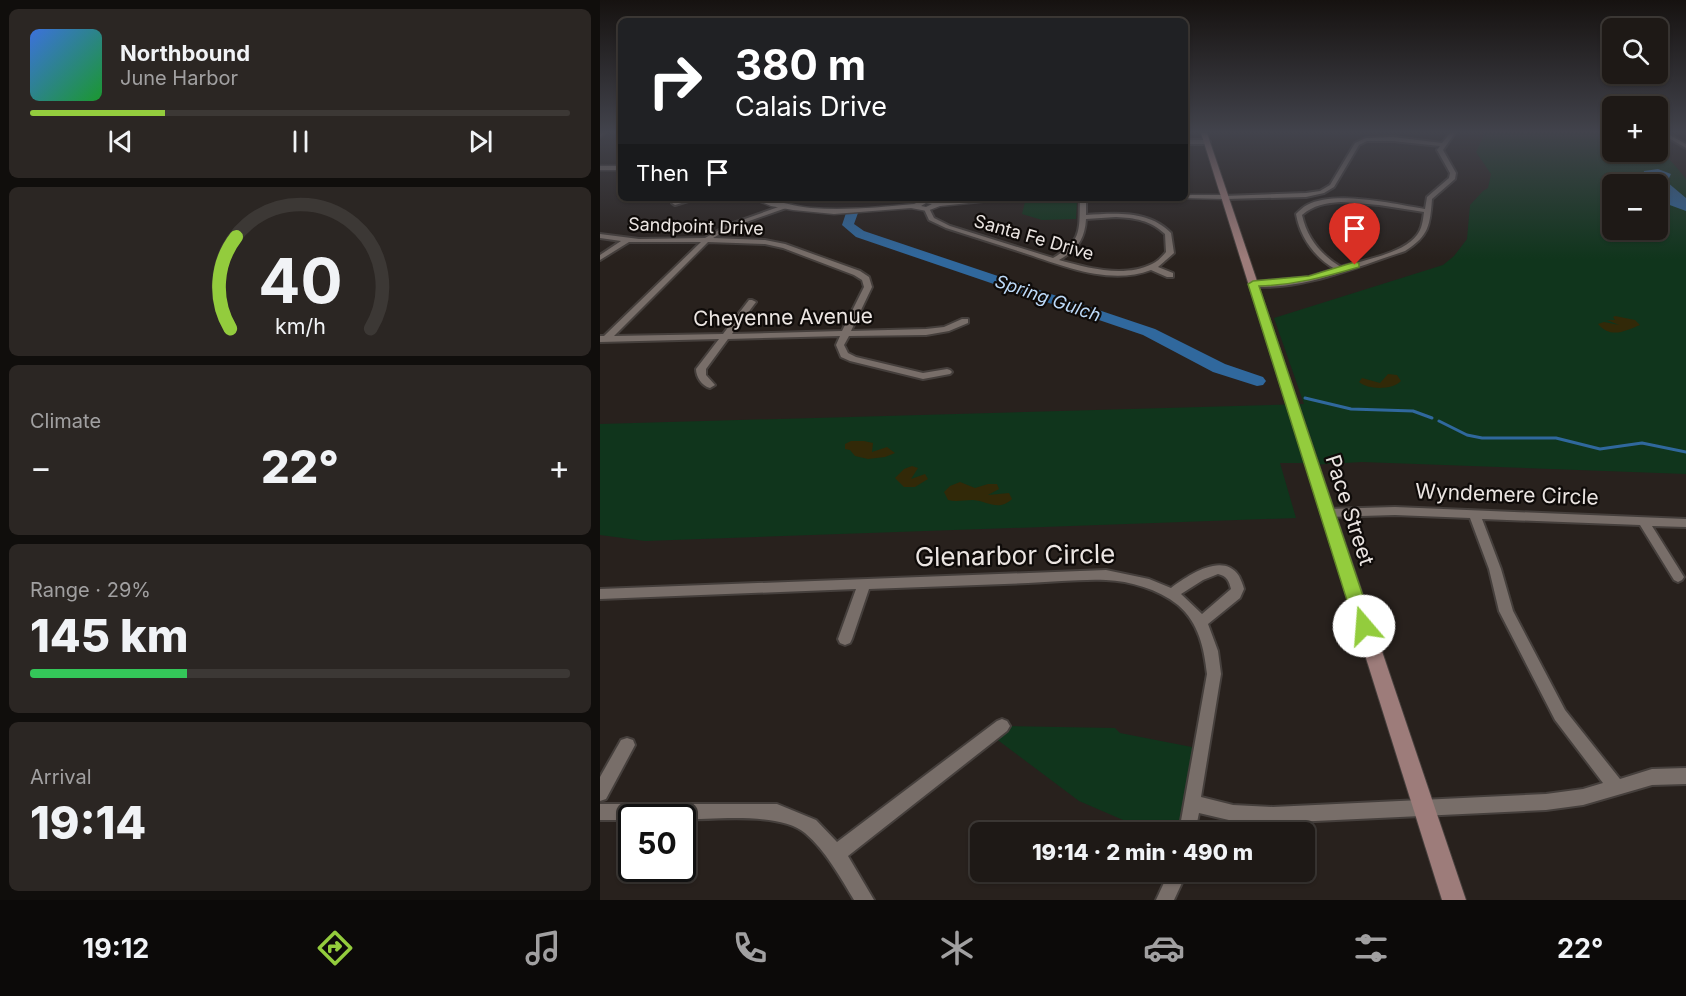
<!DOCTYPE html>
<html lang="en">
<head>
<meta charset="utf-8">
<style>
	body { margin:0; font-family:Inter,sans-serif; background:#2b2623; color:#f1f3f6; height:100vh; display:flex; flex-direction:column; font-size:22px; white-space:nowrap }
	* { box-sizing:border-box; margin:0 }
	p { font-size:20px; color:#a1a0a1 }
	.icon { flex:none; width:33px; height:33px; fill:none; stroke:currentColor; stroke-width:2; stroke-linecap:round; stroke-linejoin:round }
	.map { position:relative; flex:1; overflow:hidden }
	.panel { display:flex; flex-direction:column; gap:9px; padding:9px; background:#100e0c; width:600px }
	.panel>* { flex:none }
	.banner { position:absolute; left:18px; top:18px; width:570px; height:183px; border-radius:9px; box-shadow:0 2px 4px #0004,0 0 0 2px #3c3835; background:#202124; color:#fff; overflow:hidden }
	.tools { position:absolute; left:1002px; top:18px; display:grid; gap:12px }
	.tools a { display:grid; place-items:center; width:66px; height:66px; border-radius:9px; background:#1e1916; box-shadow:0 2px 4px #0004,0 0 0 2px #3c3835; font-size:30px }
	.speed { position:absolute; left:18px; top:804px; display:flex; gap:12px; font-size:30px; font-weight:700; text-align:center }
	.speed>* { display:grid; place-content:center; width:78px; height:78px; border-radius:50%; background:#1e1916; box-shadow:0 2px 4px #0004,0 0 0 2px #3c3835; line-height:1 }
	.speed .limit { border:3px solid #111; border-radius:9px; background:#fff; color:#111 }
	.pin { position:absolute; display:grid; place-items:center; width:51px; height:51px; color:#fff; margin:-62px -26px; border-radius:50% 50% 50% 0; rotate:-45deg; box-shadow:0 0 6px #0007 }
	.pin .icon { rotate:45deg }
	.me { position:absolute; width:66px; margin:-33px; rotate:342deg; stroke-linejoin:round; filter:drop-shadow(0 0 4px #0008) }
	.turn { display:flex; align-items:center; gap:21px; height:126px; padding:0 18px; font-size:27px }
	.turn .icon { width:78px; height:78px; stroke-width:2.5 }
	.turn b { display:block; font-size:42px; line-height:51px }
	.then { display:flex; align-items:center; height:57px; padding:0 18px; background:#0003; gap:12px; font-size:22px }
	.big { font-size:45px; font-weight:800; line-height:1.1 }
	.panel .tile { flex:1; display:flex; flex-direction:column; justify-content:center; gap:9px; min-width:0; padding:0 21px; border-radius:9px; background:#2b2623 }
	.panel .dial { align-items:center; gap:0 }
	.dial svg { height:156px; overflow:visible; fill:none; stroke:#3c3835; stroke-width:7; stroke-linecap:round; text-anchor:middle }
	.dial text { fill:#f1f3f6; stroke:none }
	.song { display:flex; align-items:center; gap:18px }
	.cover { width:72px; height:72px; border-radius:9px; background:linear-gradient(135deg,hsl(220 70% 55%),hsl(130 70% 35%)) }
	.played { height:6px; border-radius:3px; background:linear-gradient(90deg,#93cc3d 25%,#3c3835 25%) }
	.keys { display:flex; justify-content:space-around; direction:ltr }
	.heat { display:flex; justify-content:space-between; align-items:center; font-size:33px; direction:ltr }
	.charge { height:9px; border-radius:4px; background:linear-gradient(90deg,#34c759 29%,#3c3835 0) }
	.trip { position:absolute; left:370px; top:822px; width:345px; height:60px; border-radius:9px; background:#1e1916; box-shadow:0 2px 4px #0004,0 0 0 2px #3c3835; font-weight:800; line-height:60px; text-align:center }
	.menu { display:flex; height:96px; justify-content:space-around; align-items:center; background:#0c0a09; color:#a1a0a1 }
	.menu .icon { width:42px; height:42px }
	.menu .active { color:#93cc3d }
	.menu b { font-size:27px; color:#f1f3f6 }
	main { display:flex; flex:1; min-height:0 }
	.map>svg:first-child { display:block }
</style>
</head>
<body>
<main>
<section class="panel">
<div class="tile">
<div class="song"><i class="cover"></i><div><b>Northbound</b><p>June Harbor</p></div></div>
<div class="played"></div>
<div class="keys"><svg class="icon" aria-label="previous" viewBox="0 0 24 24"><path d="M18 5L8 12l10 7zM5 5v14"/></svg><svg class="icon" aria-label="pause" viewBox="0 0 24 24"><path d="M8 5v14M16 5v14"/></svg><svg class="icon" aria-label="next" viewBox="0 0 24 24"><path d="M6 5l10 7-10 7zM19 5v14"/></svg></div>
</div>
<div class="tile dial"><svg viewBox="0 0 100 80">
<path d="M14 69A42 42 0 1 1 86 69"/>
<path d="M14 69A42 42 0 0 1 17 22" stroke="#93cc3d"/>
<text x="50" y="56" font-size="32" font-weight="700">40</text>
<text x="50" y="72" font-size="11">km/h</text>
</svg></div>
<div class="tile"><p>Climate</p>
<div class="heat"><a>−</a><b class="big">22°</b><a>+</a></div>
</div>
<div class="tile"><p>Range · 29%</p><b class="big">145 km</b><div class="charge"></div></div>
<div class="tile"><p>Arrival</p><b class="big">19:14</b></div>
</section>
<div class="map">
<svg width="1086" height="900" viewBox="0 0 1086 900">
	<rect width="100%" height="100%" fill="#28211d"/>
	<g fill="#10351c" fill-rule="evenodd">
		<path d="M885,133h127v19c43,0 47,-9 74,27v295l-324,-12 -51,3 -1,-2h-30l16,55 -651,23 -45,-6v-111l704,-20 -30,-86 169,-53 11,-9 13,-17 3,-34 13,-14 5,-3 3,-14 -15,-22zM1012,184h46v46h-46z"/>
		<polygon points="425,202 477,202 476,219 442,220 422,214"/>
		<polygon points="402,726 515,728 520,733 602,749 587,832 551,832 479,801 391,735"/>
	</g>
	<g fill="#322908">
		<path d="M1015,316l20,4 5,5c-15,6 -29,14 -42,-1l6,-2 15,3 -12,-5h8l-2,-3z"/>
		<path d="M788,374l9,1 4,6c-8,9 -33,9 -42,1l3,-4 18,5z"/>
		<polygon points="251,441 264,441 273,443 272,452 287,447 295,453 285,457 268,459 255,456 250,450 245,449 245,444"/>
		<polygon points="312,466 318,468 311,479 325,474 328,479 315,487 304,487 295,478 304,469"/>
		<path d="M360,482l15,6 13,-4h9l2,5 -11,6 21,-2 3,6c-14,13 -24,2 -39,1 -9,0 -17,2 -25,0l-4,-8 6,-6z"/>
	</g>
	<polygon fill="#30689d" points="1058,169 1071,174 1067,182 1086,198 1086,211 1067,204 1065,198 1058,193 1058,184 1042,184 1044,171"/>
	<g fill="none" stroke-linecap="round" stroke-linejoin="round">
		<g stroke="#30689d" stroke-width="3">
			<polyline points="705,398 751,409 813,411 832,418"/>
			<polyline points="839,421 867,435 882,438 956,438 1000,449 1042,443 1086,452"/>
		</g>
		<polygon fill="#30689d" fill-rule="evenodd" points="252,209 258,213 254,224 264,231 555,329 625,364 663,377 666,381 663,385 657,386 613,372 543,335 256,237 242,225 246,213"/>
		<g stroke="#453f3c" stroke-width="4">
			<g id="minor">
				<path d="M850,133h5l-12,17 13,23 -1,6 -23,20c-2,26 -3,37 -27,52 -46,15 -106,41 -155,35v-4h3l56,-5 26,-8c-21,-12 -35,-32 -39,-55 3,-3 7,-7 11,-9 28,-15 87,-1 118,4l2,-12 22,-19 1,-5 -13,-23 3,-4 -47,-5h-26l-8,4 -25,42 -10,6 -18,4 -81,2 -2,-1v-2l83,-3 14,-2 10,-6 25,-42 11,-5 27,-1 49,6zM741,202l38,3 45,7c-1,8 -2,17 -7,23 -14,19 -54,25 -76,32 -20,-12 -34,-29 -39,-52 12,-10 23,-12 39,-13z"/>
				<polygon points="1060,133 1066,133 1086,144 1086,148"/>
				<polygon points="585,140 607,140 610,142 607,144 585,144"/>
				<polygon points="88,198 98,198 75,205 72,203"/>
				<path d="M480,198h6v17c29,-2 63,-5 85,18l3,20 -16,14 15,6v4h-6l-16,-7c-42,16 -90,-5 -130,-18 -25,-8 -50,-16 -75,-24l-17,-8 -5,-11 5,-1 5,10 16,8 103,32c30,-17 26,-29 27,-60zM516,217c19,1 34,3 49,17l1,18c-4,5 -9,10 -14,12 -28,14 -64,4 -93,-4 18,-10 26,-21 27,-41z"/>
				<path d="M184,205l3,2 -1,1 -54,19 -19,11 52,2 20,4 75,27 9,6 3,10 -21,44 75,-2 18,-2 18,-8h6v4l-19,8 -23,4 -77,1 -5,9 4,8 8,4 67,16 24,-4 3,1 2,2 -2,2 -27,5 -73,-18 -9,-4 -5,-12 4,-9 -112,3 -22,30v6l9,10 -5,3c-8,-2 -14,-11 -14,-19l23,-30 -119,3v-6h4l97,-94h-72l-29,18v-5l21,-14 -21,-3v-4l39,5 66,-1 23,-13zM108,242l57,2 18,4 71,27 8,5 2,7 -22,44 -110,3 24,-32 -4,-2h-3l-26,34 -109,2z"/>
				<path d="M795,507l291,12v8l-34,-1 32,51 -2,3 -4,2 -4,-2 -34,-55 -158,-6 19,50 12,42 52,99 55,69 32,-10 34,-1v16l-34,1 -69,20 -37,5 -273,13 -40,-2 -34,-8 -4,19h-16l28,-158c-3,-26 -8,-51 -29,-69 -20,-16 -48,-24 -72,-25 -26,-1 -52,2 -78,3 -53,2 -106,4 -159,6l-17,50 -2,4 -5,2 -5,-2 -2,-4 18,-50 -256,10v-10l506,-19 43,9 22,9c16,-12 52,-37 68,-12 2,4 4,9 5,13l-4,9 -32,26 10,27 3,23 -20,123 32,8 40,2 273,-13 37,-5 20,-6 -48,-63 -56,-109 -10,-42 -19,-51 -75,-3 -68,2 -4,-1 -2,-3 2,-3 4,-1zM618,574c9,2 11,7 13,15l-29,25 -21,-20 22,-14z"/>
				<path d="M402,719l5,2 3,5 -3,5 -159,125 26,44h-20c-14,-23 -28,-49 -49,-67 -24,-21 -91,-14 -123,-13v-2h-50v2h-32v-16h177l39,16 21,22 160,-121z"/>
				<polygon points="27,738 33,740 35,745 6,799 0,801 0,777 21,740"/>
				<polygon points="569,872 587,872 574,900 556,900"/>
			</g>
		</g>
		<g stroke="#453f3c" stroke-width="3">
			<g id="tertiary">
				<polygon points="0,133 5,133 0,137"/>
				<rect x="0" y="166" width="21" height="4"/>
				<polygon points="585,195 625,195 628,197 625,199 583,198 585,198"/>
				<path d="M152,198c19,0 39,8 59,10 35,3 69,-1 103,-4l11,-5 13,3 39,-4h129l-3,2 -115,1 -48,5 -13,5 -16,-3 -77,6 -41,-4 -22,-4zM326,203l6,1 -6,3 -5,-1z"/>
			</g>
		</g>
		<g stroke="#453f3c" stroke-width="2">
			<polygon id="secondary" points="601,133 607,133 866,900 842,900"/>
		</g>
		<use href="#minor" fill="#786e69" fill-rule="evenodd"/>
		<use href="#tertiary" fill="#786e69" fill-rule="evenodd"/>
		<use href="#secondary" fill="#9d7c7a" fill-rule="evenodd"/>
	</g>
	<linearGradient id="sky" x2="0" y2="1"><stop stop-color="#161210"/><stop offset="0.51" stop-color="#42434c"/><stop offset="1" stop-color="#42434c" stop-opacity="0"/></linearGradient>
	<rect width="1086" height="259" fill="url(#sky)"/>
	<path fill="#93cc3d" stroke="#608528" stroke-width="1.5" d="M755,262l4,1v4c-34,10 -65,18 -100,19l114,340 -3,5 -6,2 -6,-2 -3,-5 -107,-342 5,-3 56,-5z"/>
	<g text-anchor="middle" dominant-baseline="central" stroke-width="4.5" stroke-linejoin="round" paint-order="stroke">
		<g font-size="18" fill="#ebe5e2" stroke="#0f0b09">
			<text transform="translate(96 226) rotate(2)">Sandpoint Drive</text>
			<text transform="translate(434 237) rotate(16)">Santa Fe Drive</text>
		</g>
		<g font-size="18" font-style="italic" fill="#bddaf9" stroke="#0f0b09">
			<text transform="translate(448 298) rotate(19)">Spring Gulch</text>
		</g>
		<g font-size="21" fill="#ebe5e2" stroke="#0f0b09">
			<text transform="translate(183 317) rotate(-1)">Cheyenne Avenue</text>
			<text transform="translate(907 494) rotate(2)">Wyndemere Circle</text>
			<text transform="translate(750 510) rotate(72)">Pace Street</text>
		</g>
		<g font-size="26" fill="#ebe5e2" stroke="#0f0b09">
			<text transform="translate(415 555) rotate(-1)">Glenarbor Circle</text>
		</g>
	</g>
</svg>
<div class="tools">
<a><svg class="icon" aria-label="search" viewBox="0 0 24 24"><circle cx="10" cy="10" r="6"/><path d="M15 15l6 6"/></svg></a>
<a>+</a>
<a>−</a>
</div>
<div class="speed"><div class="limit">50</div></div>
<div class="pin" style="left:755px;top:265px;background:#d93025"><svg class="icon" aria-label="arrive" viewBox="0 0 24 24"><path d="M6 21V4h12l-3 4 3 4H6"/></svg></div>
<svg class="me" style="left:764px;top:626px" viewBox="-20 -20 40 40"><circle r="19" fill="#fff"/><path d="M0-13L10 11 0 6-10 11z" fill="#93cc3d"/></svg>
<div class="trip">19:14 · 2 min · 490 m</div>
<div class="banner">
<div class="turn"><svg class="icon" aria-label="right" viewBox="0 0 24 24"><path d="M7 20v-9h11M14 6l5 5-5 5"/></svg><div><b>380 m</b>Calais Drive</div></div>
<div class="then">Then<svg class="icon" aria-label="arrive" viewBox="0 0 24 24"><path d="M6 21V4h12l-3 4 3 4H6"/></svg></div>
</div>
</div>
</main>
<nav class="menu">
<b>19:12</b>
<svg class="icon active" aria-label="directions" viewBox="0 0 24 24"><path d="M12 3l9 9-9 9-9-9zM9 14v-3h6M13 9l2 2-2 2"/></svg>
<svg class="icon" aria-label="music" viewBox="0 0 24 24"><path d="M9 18V5l10-2v13"/><circle cx="6" cy="18" r="3"/><circle cx="16" cy="16" r="3"/></svg>
<svg class="icon" aria-label="phone" viewBox="0 0 24 24"><path d="M5 4h4l2 5-3 2q2 4 5 5l2-3 5 2v4C11 20 4 13 5 4z"/></svg>
<svg class="icon" aria-label="climate" viewBox="0 0 24 24"><path d="M12 3v18M4 7l16 10M4 17L20 7"/></svg>
<svg class="icon" aria-label="car" viewBox="0 0 24 24"><path d="M5 17H2v-5l4-1 3-4h7l3 4 3 1v5h-3M9 17h6M6 11h13"/><circle cx="7" cy="17" r="2"/><circle cx="17" cy="17" r="2"/></svg>
<svg class="icon" aria-label="filters" viewBox="0 0 24 24"><path d="M4 7h16M4 17h16"/><circle cx="9" cy="7" r="2"/><circle cx="15" cy="17" r="2"/></svg>
<b>22°</b>
</nav>
</body>
</html>
